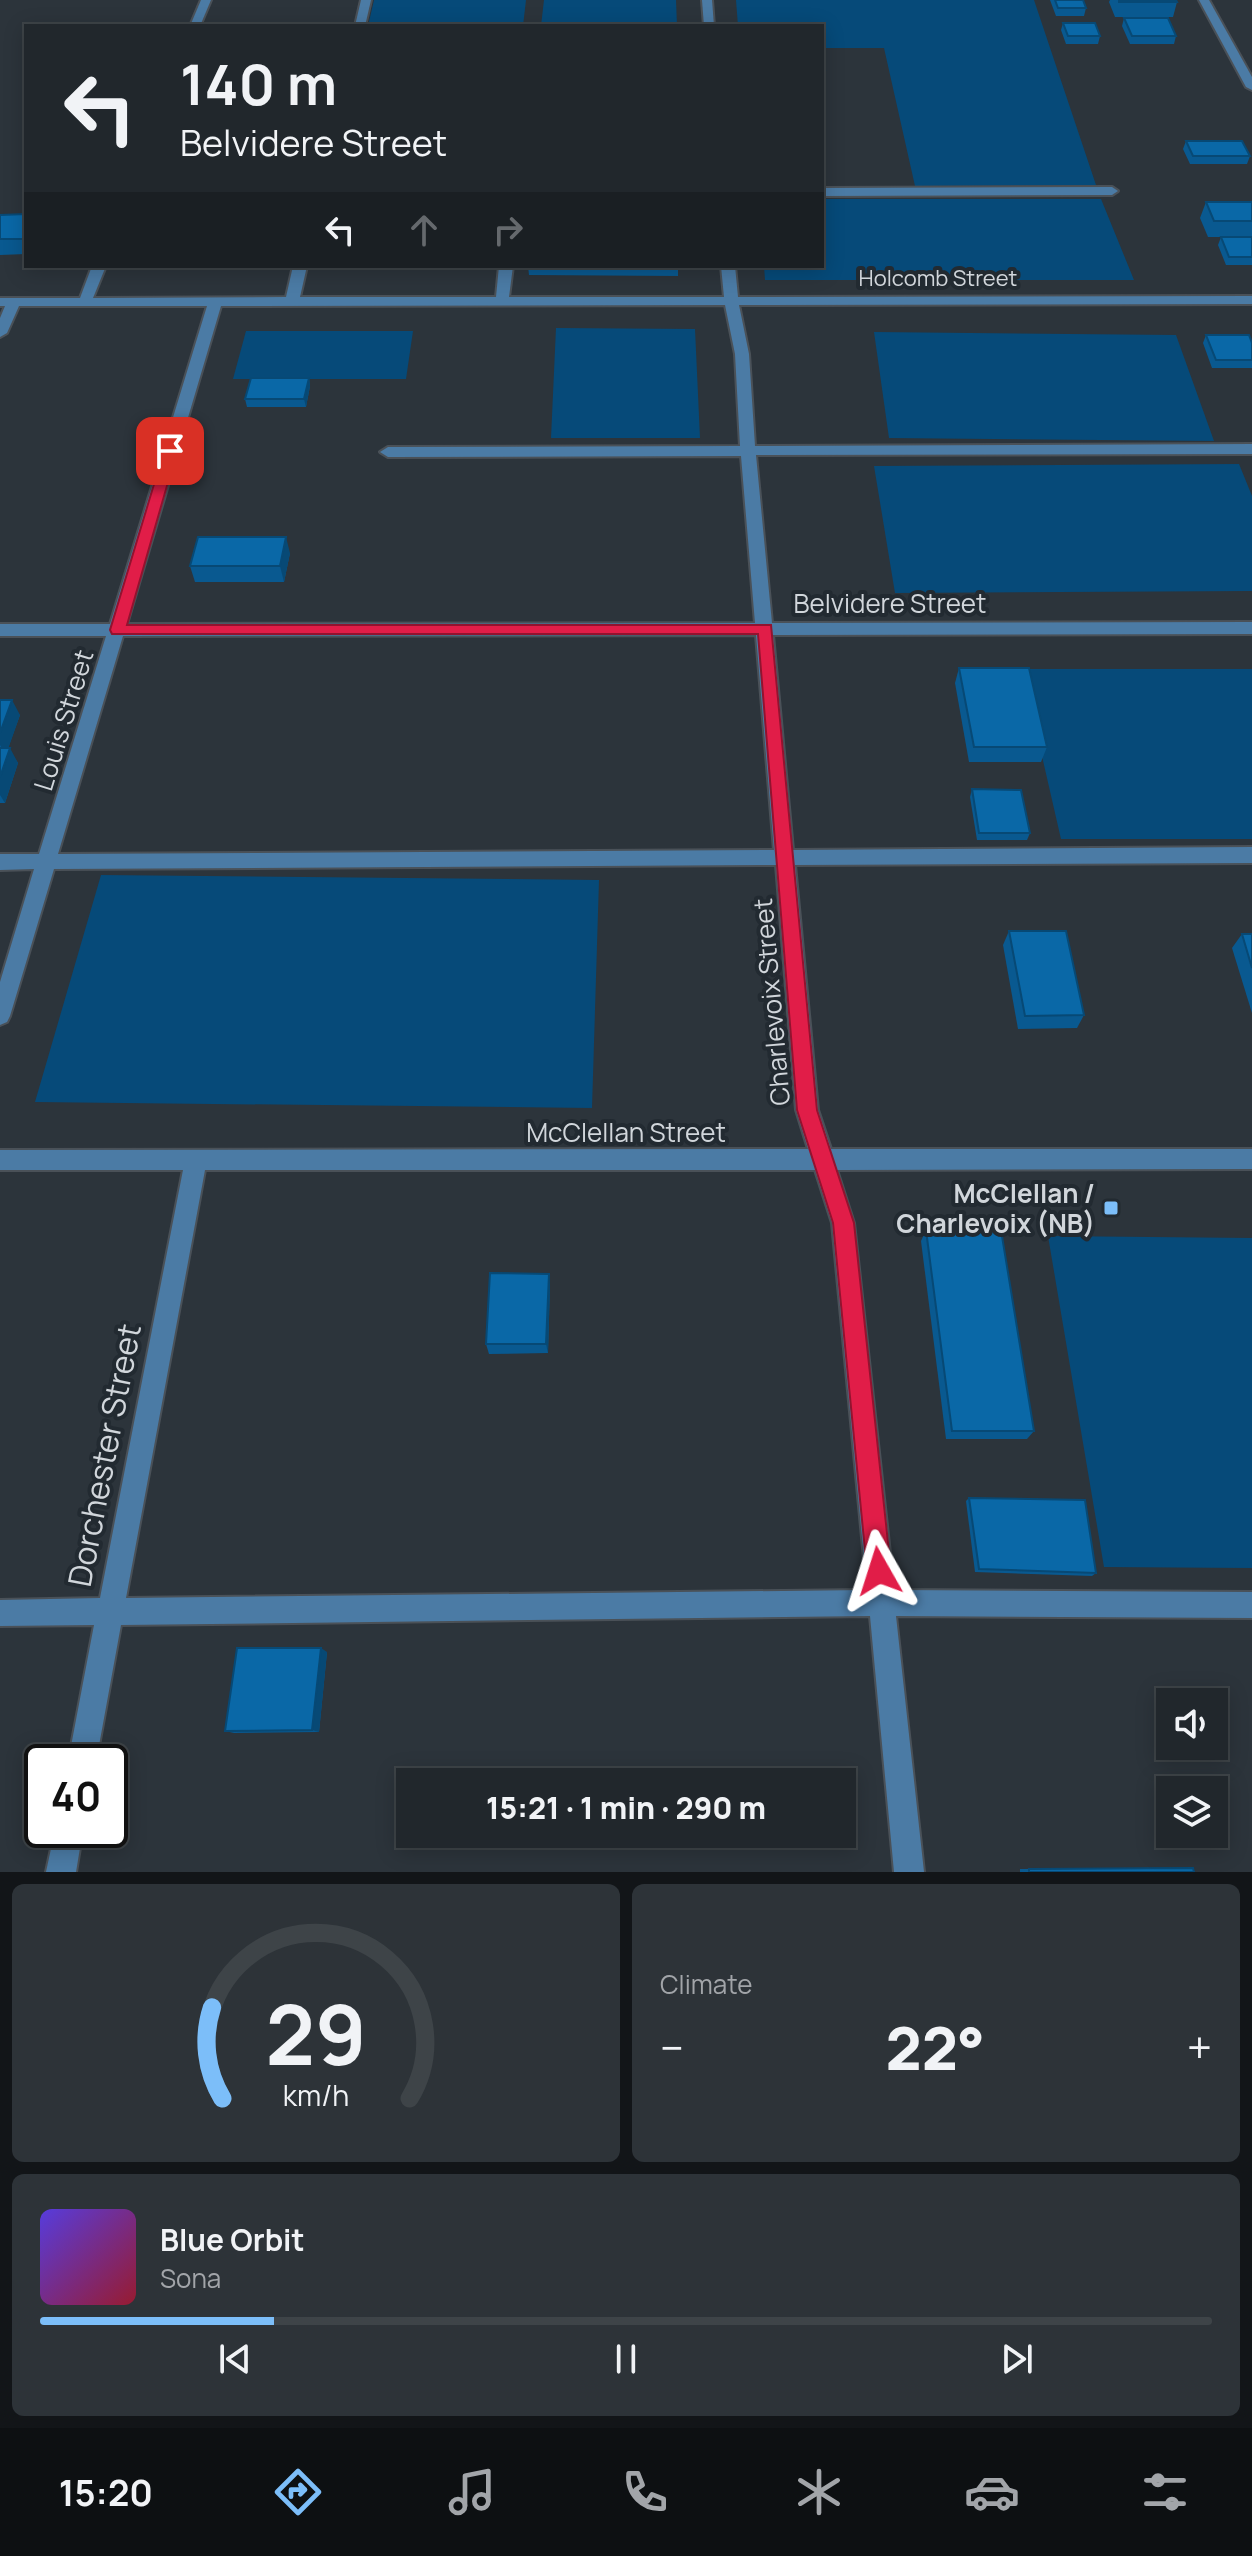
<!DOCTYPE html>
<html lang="en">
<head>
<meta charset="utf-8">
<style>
	body { margin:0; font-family:Manrope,sans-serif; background:#2d3338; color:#f1f3f6; height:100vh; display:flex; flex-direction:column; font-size:30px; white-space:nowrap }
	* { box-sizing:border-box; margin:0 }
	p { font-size:26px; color:#a2a5a9 }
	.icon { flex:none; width:44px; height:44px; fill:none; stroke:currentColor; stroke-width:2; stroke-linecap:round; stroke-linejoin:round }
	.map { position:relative; height:1872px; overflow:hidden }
	.panel { display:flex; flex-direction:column; gap:12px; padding:12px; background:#121518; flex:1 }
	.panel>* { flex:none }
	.hud { position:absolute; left:24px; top:24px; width:800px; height:244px; border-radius:0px; box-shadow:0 4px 20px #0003,0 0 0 2px #3e4448; background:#21272c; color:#f1f3f6; overflow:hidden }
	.controls { position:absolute; left:1156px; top:1688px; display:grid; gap:16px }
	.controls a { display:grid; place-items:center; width:72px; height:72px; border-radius:0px; background:#21272c; box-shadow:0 4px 20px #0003,0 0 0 2px #3e4448; font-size:40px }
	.speed { position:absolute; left:24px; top:1744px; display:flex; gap:16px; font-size:40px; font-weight:700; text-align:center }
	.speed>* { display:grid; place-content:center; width:104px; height:104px; border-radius:50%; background:#21272c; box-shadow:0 4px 20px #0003,0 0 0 2px #3e4448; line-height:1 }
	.speed .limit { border:4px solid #111; border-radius:12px; background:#fff; color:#111 }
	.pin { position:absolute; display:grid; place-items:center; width:68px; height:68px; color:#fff; margin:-34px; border-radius:16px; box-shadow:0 4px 12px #0006 }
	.me { position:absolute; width:88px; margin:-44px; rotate:354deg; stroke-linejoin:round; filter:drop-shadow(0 0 6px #0008) }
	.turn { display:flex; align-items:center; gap:28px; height:168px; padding:0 24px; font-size:36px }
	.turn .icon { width:104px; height:104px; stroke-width:2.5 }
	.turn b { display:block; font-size:56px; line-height:68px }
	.lanes { display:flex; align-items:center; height:76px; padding:0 24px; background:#0003; justify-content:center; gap:40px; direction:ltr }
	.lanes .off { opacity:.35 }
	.big { font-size:60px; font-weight:800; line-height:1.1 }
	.panel .tile { flex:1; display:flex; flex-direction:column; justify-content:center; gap:12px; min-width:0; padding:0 28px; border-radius:12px; background:#2d3338 }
	.panel .dial { align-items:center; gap:0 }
	.dial svg { height:208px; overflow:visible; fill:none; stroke:#3e4448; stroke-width:7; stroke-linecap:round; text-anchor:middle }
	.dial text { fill:#f1f3f6; stroke:none }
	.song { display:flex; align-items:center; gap:24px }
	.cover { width:96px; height:96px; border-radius:12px; background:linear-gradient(135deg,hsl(250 70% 55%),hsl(350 70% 35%)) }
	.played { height:8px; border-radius:4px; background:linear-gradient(90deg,#7cbef9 20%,#3e4448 20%) }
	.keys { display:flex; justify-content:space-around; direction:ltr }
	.heat { display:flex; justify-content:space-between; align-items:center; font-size:44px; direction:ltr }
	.panel .tiles { flex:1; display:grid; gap:12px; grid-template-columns:1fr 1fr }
	.tile:last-child { grid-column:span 2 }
	.trip { position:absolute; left:396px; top:1768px; width:460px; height:80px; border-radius:0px; background:#21272c; box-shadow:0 4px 20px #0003,0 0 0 2px #3e4448; font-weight:800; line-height:80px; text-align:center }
	.menu { display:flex; height:128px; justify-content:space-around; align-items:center; background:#0d1012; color:#a2a5a9 }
	.menu .icon { width:56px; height:56px }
	.menu .active { color:#7cbef9 }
	.menu b { font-size:36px; color:#f1f3f6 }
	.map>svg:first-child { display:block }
</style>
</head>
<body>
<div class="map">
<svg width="1252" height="1872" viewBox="0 0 1252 1872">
	<rect width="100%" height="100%" fill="#2c343b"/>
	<g fill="#064a79">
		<polygon points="374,0 526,0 523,26 368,26"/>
		<polygon points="544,0 676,0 677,26 541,26"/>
		<polygon points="736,0 1034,0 1096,185 915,186 884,48 822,48 822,26 738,26"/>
		<polygon points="822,199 1101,199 1134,280 765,280 764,266 822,266"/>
		<polygon points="556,328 695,329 700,438 551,438"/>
		<polygon points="246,331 413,331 406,379 233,379"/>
		<polygon points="874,332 1176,335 1214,441 889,438"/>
		<polygon points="1239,464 1252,496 1252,591 895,593 874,466"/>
		<polygon points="1022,669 1252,669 1252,839 1061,839"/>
		<polygon points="101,875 599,880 592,1108 35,1102"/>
		<polygon points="1048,1236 1252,1238 1252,1568 1104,1567"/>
	</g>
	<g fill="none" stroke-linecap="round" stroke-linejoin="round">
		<g stroke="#4a5158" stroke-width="4">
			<g id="minor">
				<polygon points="201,0 211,0 200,26 190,26"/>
				<polygon points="361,0 371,0 365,26 355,26"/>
				<polygon points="702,0 712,0 714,26 704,26"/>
				<polygon points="1199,0 1209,0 1252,77 1252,90 1246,87"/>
				<polygon points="822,188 1112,187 1118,191 1112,195 822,196"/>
				<path d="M92,266h14l-13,32 193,-1 7,-31h14l-7,31h196l3,-31h14l-4,31h215l-3,-31h14l3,31 514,-1v8l-513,1 10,49 6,92 497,-2v10l-496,1 16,168 480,-1v12l-479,1 20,215 459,-3v16l-457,2 23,245 13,39h421v20l-415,1 17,53 40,367 358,2v26l-356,-2 28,256h-30l-24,-256 -749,9 -25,137h-28l26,-137 -94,1v-26l100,-2 83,-428h-183v-20l808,-1 -12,-39 -20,-245 -722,4 -44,147 -3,6 -7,3v-43l34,-113 -34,1v-16h39l67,-218h-106v-12h110l97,-318h-188l-12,27 -7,4v-19l5,-12h-5v-8h80zM725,305l10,49 5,92 -352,1 -8,5 8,5 353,-1 14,167 -628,1 94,-318zM756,635l18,215 -716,4 65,-218zM205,1170h610l17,53 35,367 -741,8z"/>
				<polygon points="55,1830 83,1830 76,1872 46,1872"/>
			</g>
		</g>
		<use href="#minor" fill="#4b7ba5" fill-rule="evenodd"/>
	</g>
	<g fill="#095990">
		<polygon points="1050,0 1083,0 1086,8 1084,16 1056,16"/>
		<polygon points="1110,0 1176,0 1177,2 1173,17 1115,17 1109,2"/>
		<polygon points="1124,18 1176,36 1174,44 1130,44 1122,26"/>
		<polygon points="1063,23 1100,36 1098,44 1066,44 1061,30"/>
		<polygon points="822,54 825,70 823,85 822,85"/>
		<polygon points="1186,141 1250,156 1247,164 1190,164 1183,149"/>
		<polygon points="1206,202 1252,202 1252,237 1208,237 1200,218"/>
		<polygon points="26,214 26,254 0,255 0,215"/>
		<polygon points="1221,237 1252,237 1252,265 1226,265 1218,245"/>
		<rect x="422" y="266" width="29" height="3"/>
		<polygon points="464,266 500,266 500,268 465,268"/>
		<polygon points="528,266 678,266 678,276 529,275"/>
		<polygon points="1206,335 1252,343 1252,368 1212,368 1203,343"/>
		<polygon points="309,378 310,386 306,407 247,407 245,399"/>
		<polygon points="290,553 284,582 195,582 190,566"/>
		<polygon points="959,668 1047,747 1041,762 969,762 955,683"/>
		<polygon points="0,700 20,715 8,748 18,763 5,803 0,803"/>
		<polygon points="972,789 1030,833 1027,840 977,840 970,797"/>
		<polygon points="1009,931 1084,1015 1077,1028 1018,1029 1003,945"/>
		<polygon points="1242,934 1252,934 1252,1013 1232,948"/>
		<polygon points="926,1230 1034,1431 1027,1439 946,1439 921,1241"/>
		<polygon points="550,1284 548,1353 489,1354 486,1344"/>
		<polygon points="969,1498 1096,1573 1092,1576 975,1572 966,1501"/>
		<polygon points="327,1652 319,1732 234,1733 225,1731"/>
		<polygon points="1180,1868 1194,1872 1020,1872 1020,1869"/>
	</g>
	<g fill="#074975">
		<polygon points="309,378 310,386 306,407 304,399"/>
		<polygon points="286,537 290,553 284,582 280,566"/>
		<polygon points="12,700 20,715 6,755 0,745 0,733"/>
		<polygon points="10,748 18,763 5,803 0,795 0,777"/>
		<polygon points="549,1274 550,1284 548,1353 546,1344"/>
		<polygon points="321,1648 327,1652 319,1732 312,1730"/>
	</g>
	<g fill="#0a68a7" stroke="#074975" stroke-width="2">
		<polygon points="1055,0 1083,0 1086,8 1058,8"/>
		<polygon points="1119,0 1176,0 1177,2 1119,2"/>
		<polygon points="1124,18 1168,18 1176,36 1132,36"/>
		<polygon points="1063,23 1095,23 1100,36 1068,36"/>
		<polygon points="822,54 823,54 825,70 822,70"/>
		<polygon points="1186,141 1242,141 1250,156 1193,156"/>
		<polygon points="1206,202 1252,202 1252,221 1214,221"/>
		<polygon points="26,214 26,239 0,239 0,215"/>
		<polygon points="1221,237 1252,237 1252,257 1229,257"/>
		<polygon points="1206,335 1249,335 1252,343 1252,360 1216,360"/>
		<polygon points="251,378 309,378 304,399 245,399"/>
		<polygon points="198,537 286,537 280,566 190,566"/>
		<polygon points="959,668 1029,668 1047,747 974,747"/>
		<polygon points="0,700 12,700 0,733"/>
		<polygon points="0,748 10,748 0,777"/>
		<polygon points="972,789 1021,790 1030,833 979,833"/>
		<polygon points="1009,931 1066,931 1084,1015 1025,1016"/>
		<polygon points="1242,934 1252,934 1252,968"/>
		<polygon points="926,1230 1001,1230 1034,1431 952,1431"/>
		<polygon points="490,1273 549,1274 546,1344 486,1344"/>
		<polygon points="969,1498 1085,1500 1096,1573 979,1569"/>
		<polygon points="237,1648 321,1648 312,1730 225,1731"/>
		<polygon points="1193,1868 1194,1872 1029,1872 1029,1869"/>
	</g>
	<polygon fill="#e11d48" stroke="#92132f" stroke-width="2" points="170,447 177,451 127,625 771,625 817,1110 854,1223 891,1571 887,1579 879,1583 870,1579 867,1571 833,1223 797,1110 758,634 112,634 110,630 164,451"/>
	<rect fill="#7cbef9" stroke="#222a31" stroke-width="3" x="1103" y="1200" width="16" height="16" rx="4"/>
	<g text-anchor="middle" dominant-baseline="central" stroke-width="8" stroke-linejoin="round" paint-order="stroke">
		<g font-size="22" fill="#d1d6db" stroke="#222a31">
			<text x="938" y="278">Holcomb Street</text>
		</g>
		<g font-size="26" fill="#d1d6db" stroke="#222a31">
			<text x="890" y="603">Belvidere Street</text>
			<text transform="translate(63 720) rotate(-73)">Louis Street</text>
			<text transform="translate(771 1002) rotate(-95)">Charlevoix Street</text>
			<text x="626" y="1132">McClellan Street</text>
		</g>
		<g font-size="26" font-weight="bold" fill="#d1d6db" stroke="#222a31" text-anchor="end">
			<text x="1095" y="1193">McClellan /<tspan x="1095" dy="30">Charlevoix (NB)</tspan></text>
		</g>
		<g font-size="32" fill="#d1d6db" stroke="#222a31">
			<text transform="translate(104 1455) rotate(-79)">Dorchester Street</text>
		</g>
	</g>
</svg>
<div class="controls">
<a><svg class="icon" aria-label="sound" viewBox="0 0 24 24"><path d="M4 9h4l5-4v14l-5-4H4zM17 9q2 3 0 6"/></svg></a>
<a><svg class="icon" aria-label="layers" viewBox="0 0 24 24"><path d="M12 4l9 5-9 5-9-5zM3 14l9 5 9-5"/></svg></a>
</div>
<div class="speed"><div class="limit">40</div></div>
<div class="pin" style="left:170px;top:451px;background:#d93025"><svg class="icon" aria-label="arrive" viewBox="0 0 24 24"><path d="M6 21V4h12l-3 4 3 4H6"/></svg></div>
<svg class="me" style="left:879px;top:1571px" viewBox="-20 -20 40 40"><path d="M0-17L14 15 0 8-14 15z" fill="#e11d48" stroke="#fff" stroke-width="4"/></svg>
<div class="trip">15:21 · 1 min · 290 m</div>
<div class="hud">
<div class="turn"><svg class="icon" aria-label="left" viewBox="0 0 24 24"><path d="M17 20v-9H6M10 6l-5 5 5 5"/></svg><div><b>140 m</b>Belvidere Street</div></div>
<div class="lanes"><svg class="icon" aria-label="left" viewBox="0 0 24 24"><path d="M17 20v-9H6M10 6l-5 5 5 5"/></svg><svg class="icon off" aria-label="ahead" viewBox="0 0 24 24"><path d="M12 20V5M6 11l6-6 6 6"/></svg><svg class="icon off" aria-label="right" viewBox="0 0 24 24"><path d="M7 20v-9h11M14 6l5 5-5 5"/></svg></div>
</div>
</div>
<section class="panel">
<div class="tiles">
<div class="tile dial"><svg viewBox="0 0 100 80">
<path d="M14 69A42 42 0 1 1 86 69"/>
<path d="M14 69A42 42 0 0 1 10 34" stroke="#7cbef9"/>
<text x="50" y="56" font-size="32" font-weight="700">29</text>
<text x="50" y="72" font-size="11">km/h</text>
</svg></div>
<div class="tile"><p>Climate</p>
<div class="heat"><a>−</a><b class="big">22°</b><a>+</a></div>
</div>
<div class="tile">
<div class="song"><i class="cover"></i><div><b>Blue Orbit</b><p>Sona</p></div></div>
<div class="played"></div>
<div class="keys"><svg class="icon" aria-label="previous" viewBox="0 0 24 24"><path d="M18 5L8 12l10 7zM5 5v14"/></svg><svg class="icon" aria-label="pause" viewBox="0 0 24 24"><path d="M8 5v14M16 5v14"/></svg><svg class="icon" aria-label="next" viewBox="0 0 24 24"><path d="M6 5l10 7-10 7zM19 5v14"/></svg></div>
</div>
</div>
</section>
<nav class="menu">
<b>15:20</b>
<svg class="icon active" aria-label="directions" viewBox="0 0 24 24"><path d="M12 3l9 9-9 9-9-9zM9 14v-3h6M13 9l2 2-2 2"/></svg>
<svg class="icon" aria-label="music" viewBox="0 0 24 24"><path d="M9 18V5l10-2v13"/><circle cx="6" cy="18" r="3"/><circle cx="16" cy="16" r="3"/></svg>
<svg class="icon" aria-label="phone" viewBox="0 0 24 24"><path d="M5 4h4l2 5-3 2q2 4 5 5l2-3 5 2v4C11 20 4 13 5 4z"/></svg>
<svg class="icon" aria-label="climate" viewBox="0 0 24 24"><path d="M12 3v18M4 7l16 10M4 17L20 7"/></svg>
<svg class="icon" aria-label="car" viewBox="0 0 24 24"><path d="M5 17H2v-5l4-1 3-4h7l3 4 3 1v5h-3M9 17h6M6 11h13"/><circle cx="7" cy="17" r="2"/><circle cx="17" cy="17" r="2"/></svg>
<svg class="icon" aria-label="filters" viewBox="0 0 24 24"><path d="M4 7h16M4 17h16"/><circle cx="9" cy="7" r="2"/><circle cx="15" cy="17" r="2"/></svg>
</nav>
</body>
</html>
